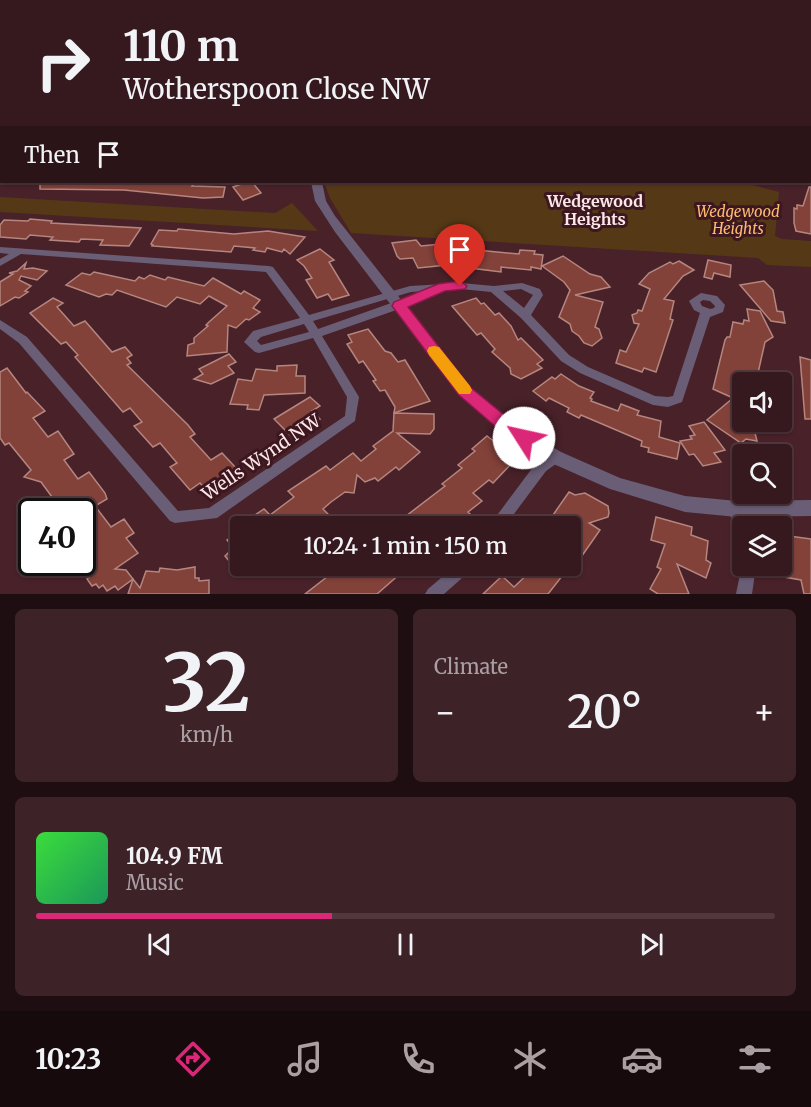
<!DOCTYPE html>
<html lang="en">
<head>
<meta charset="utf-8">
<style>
	body { margin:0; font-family:Merriweather,serif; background:#3d2228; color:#f1f3f6; height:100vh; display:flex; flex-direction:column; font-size:22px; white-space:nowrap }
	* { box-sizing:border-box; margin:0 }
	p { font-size:20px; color:#aaa0a4 }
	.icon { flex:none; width:33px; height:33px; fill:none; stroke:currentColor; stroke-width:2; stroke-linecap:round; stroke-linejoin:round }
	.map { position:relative; height:594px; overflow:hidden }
	.sheet { display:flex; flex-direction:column; gap:15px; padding:15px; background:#1e0e11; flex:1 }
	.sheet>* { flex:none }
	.banner { position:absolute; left:0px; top:0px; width:812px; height:183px; box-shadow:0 2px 4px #0004,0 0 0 2px #50383d; background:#36191f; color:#f1f3f6; overflow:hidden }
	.fabs { position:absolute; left:732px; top:372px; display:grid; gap:12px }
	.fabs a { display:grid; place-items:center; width:60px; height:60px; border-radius:6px; background:#36191f; box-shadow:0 2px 4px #0004,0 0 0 2px #50383d; font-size:30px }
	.speed { position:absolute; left:18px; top:498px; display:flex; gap:12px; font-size:30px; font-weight:700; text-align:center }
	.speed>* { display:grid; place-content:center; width:78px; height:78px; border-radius:50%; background:#36191f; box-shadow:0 2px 4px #0004,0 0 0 2px #50383d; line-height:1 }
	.speed .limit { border:3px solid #111; border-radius:9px; background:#fff; color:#111 }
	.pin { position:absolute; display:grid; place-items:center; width:51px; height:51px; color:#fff; margin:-62px -26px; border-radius:50% 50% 50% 0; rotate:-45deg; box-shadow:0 0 6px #0007 }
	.pin .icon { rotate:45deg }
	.me { position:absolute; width:66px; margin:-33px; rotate:305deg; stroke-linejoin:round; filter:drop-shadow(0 0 4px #0008) }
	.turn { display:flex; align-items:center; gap:21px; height:126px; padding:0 24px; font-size:27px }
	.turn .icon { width:78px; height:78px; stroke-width:2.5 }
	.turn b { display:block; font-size:42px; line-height:51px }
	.then { display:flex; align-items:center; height:57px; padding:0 24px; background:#0003; gap:12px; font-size:22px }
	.big { font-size:45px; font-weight:600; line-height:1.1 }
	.sheet .widget { flex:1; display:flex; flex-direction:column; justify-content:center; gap:9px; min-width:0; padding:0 21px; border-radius:9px; background:#3d2228 }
	.sheet .dial { align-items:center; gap:0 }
	.dial b { font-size:78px; line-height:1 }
	.song { display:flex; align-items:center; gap:18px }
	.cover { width:72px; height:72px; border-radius:9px; background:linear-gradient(135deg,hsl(120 70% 55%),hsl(150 70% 35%)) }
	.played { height:6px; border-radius:3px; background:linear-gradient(90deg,#db2777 40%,#50383d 40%) }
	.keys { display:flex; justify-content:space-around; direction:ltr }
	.heat { display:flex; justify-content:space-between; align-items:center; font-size:33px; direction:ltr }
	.sheet .tiles { flex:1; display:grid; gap:15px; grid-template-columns:1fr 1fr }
	.widget:last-child { grid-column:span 2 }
	.trip { position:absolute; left:230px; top:516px; width:351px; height:60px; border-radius:6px; background:#36191f; box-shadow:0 2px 4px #0004,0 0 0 2px #50383d; font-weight:600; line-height:60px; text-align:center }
	.dock { display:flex; height:96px; justify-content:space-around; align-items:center; background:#160a0c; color:#aaa0a4 }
	.dock .icon { width:42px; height:42px }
	.dock .active { color:#db2777 }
	.dock b { font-size:27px; color:#f1f3f6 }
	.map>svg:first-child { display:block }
</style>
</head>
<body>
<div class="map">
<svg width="811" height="594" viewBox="0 0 811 594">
	<rect width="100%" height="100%" fill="#482129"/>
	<g fill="#553916">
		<polygon points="202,0 580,0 574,2 206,2"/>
		<polygon points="324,182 741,182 779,192 775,236 782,239 811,241 811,267 767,265 758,258 351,233 330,198"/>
		<polygon points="0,197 275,213 292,203 318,231 0,212"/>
	</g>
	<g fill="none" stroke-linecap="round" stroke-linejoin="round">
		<polyline stroke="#9d5865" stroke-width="2" points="515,2 520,0"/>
	</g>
	<g fill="#824139" stroke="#b5867f" stroke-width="1.5">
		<polygon points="40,182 195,182 192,186 225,187 223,197 203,198 124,190 40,189"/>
		<polygon points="243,182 252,182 261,193 243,200 233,187 242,184"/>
		<polygon points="809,187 811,187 811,234 796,231 794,223 794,208 797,209 797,205 803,206"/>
		<polygon points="30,219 52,221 51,223 141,228 129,246 100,245 103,240 81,239 79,242 50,240 53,237 30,235 26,239 0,237 0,225 4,220 28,221"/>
		<polygon points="178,229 234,234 268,231 305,237 290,254 284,249 282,252 267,248 265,252 253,250 255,248 234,246 231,252 152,246 153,245 151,244 159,230 177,231"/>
		<polygon points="416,240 421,246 441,244 447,265 418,268 413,258 400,259 397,256 392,243"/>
		<polygon points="446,247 519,254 520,250 535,251 534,254 543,255 541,269 531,267 531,270 501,267 501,272 470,268 470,264"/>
		<polygon points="320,249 334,260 329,262 349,295 332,300 328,294 317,298 306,280 312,278 304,266 297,260"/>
		<polygon points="563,256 590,274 601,277 610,287 575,295 603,302 595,327 599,329 602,338 592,346 584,343 579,336 572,331 570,324 559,317 570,290 564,282 542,266"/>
		<polygon points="708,260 731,265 730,277 714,273 712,279 704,277"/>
		<polygon points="679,261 694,270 683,276 664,299 674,301 670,319 673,320 656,372 644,368 642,372 616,363 620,350 626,352 639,324 634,323 632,315 637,313 638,310 642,311 650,289 639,284 649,273 670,262 673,264"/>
		<polygon points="26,263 24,269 33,268 47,271 37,280 21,276 19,280 31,286 25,291 28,292 19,298 15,297 0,306 0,282 13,274 9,273 17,271"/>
		<polygon points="94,272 135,281 139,277 144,279 150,275 165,280 168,277 204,286 213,278 241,294 244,291 260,300 253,308 260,312 249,320 246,319 236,328 228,325 227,352 187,356 188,345 194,343 194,338 208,326 206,325 209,322 227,306 209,296 200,304 177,297 166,307 117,290 112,295 106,294 99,297 66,285 82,273 90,275"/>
		<polygon points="764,281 773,290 777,311 783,312 785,323 771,321 740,285"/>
		<polygon points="53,298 63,303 57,307 74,326 85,321 112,352 125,347 132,355 127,358 131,363 127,365 188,425 195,434 190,437 211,460 222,453 237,469 232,472 234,475 210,491 207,491 200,483 190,490 170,467 177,463 160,443 153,447 134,426 142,422 130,408 123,412 75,357 78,355 66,342 61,344 30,313"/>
		<polygon points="476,298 481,304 484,303 495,315 499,313 511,326 518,340 521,338 543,360 537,364 542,368 521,379 511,374 510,368 492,352 495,349 481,333 477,335 452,306"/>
		<polygon points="747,309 760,311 773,337 765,342 758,373 760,377 754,382 742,382 742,422 751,422 761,428 755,433 757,441 746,439 741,443 707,420 733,398 713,389 725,340 727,337 730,337 733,322 743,324 744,320 749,321"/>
		<polygon points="368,329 385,351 391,353 398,362 405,360 430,401 394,413 395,407 385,390 380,391 373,381 376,380 363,361 359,363 347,344 352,342 348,335"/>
		<polygon points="229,354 236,362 228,366 234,373 211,384 194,379 203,374 199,369"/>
		<polygon points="800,357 811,360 811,419 805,419"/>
		<polygon points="297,365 296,376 305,376 305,393 264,395 259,410 247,409 248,405 230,404 238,379 252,381 256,369 277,371 277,366"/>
		<polygon points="7,368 26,393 27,392 45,411 33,418 48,437 58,431 74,454 64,460 78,479 89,472 105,493 107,499 95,506 111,527 124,519 134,533 126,538 138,553 115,569 126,570 133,579 118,590 115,586 107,591 103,585 99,588 96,584 92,586 87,579 92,575 88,569 94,565 82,548 82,512 63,512 41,482 24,477 31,470 9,443 5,445 0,438 0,372"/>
		<polygon points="561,374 579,386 594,392 590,398 592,399 591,401 618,411 621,404 639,411 637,415 661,421 659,437 680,443 677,459 648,452 649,448 641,446 642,441 581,415 579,418 567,412 569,408 549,398 546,401 533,391 552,377 555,379"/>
		<polygon points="310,397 320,406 312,411 320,419 292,437 274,419"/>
		<polygon points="394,413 434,414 434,429 430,434 397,433 420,452 399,470 396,467 378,481 375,478 365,482 357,475 354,493 345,492 331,502 323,509 328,514 317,521 313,517 300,526 256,526 249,519 264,509 270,515 294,497 288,491 326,466 330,470 353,453 361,461 376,449 373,446 393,431"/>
		<polygon points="704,422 725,450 714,453 721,462 703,466 694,454 689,455 680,441 692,439 690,436 695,435 689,426"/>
		<polygon points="487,436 507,451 504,453 507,456 505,458 512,463 493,483 489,480 473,493 482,501 468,512 470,514 455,526 393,526 445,486 442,484 462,468 458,465 475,451 472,449"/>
		<polygon points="569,492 575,495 585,493 608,506 609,513 608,517 589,523 600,530 570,573 570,526 560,526 564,521 553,515"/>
		<polygon points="656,517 692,527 691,535 708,541 706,560 711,563 706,578 677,564 689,594 658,594 650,589 661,569 657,567 665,544 651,540"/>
		<polygon points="240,531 240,566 259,566 242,577 225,556 233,548 227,540"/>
		<polygon points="789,536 811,539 811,594 804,594 801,580 784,577 782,543 791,544"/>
		<polygon points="341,566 409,566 377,594 305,594"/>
		<polygon points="536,566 570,566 548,594 483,594 502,576 514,587"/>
		<polygon points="195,567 195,578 199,578 199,581 209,580 209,594 128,594 133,579 140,588 146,571 159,572 160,568 177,570"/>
	</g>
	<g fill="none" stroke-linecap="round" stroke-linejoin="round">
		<g fill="#6a5d76" fill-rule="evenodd">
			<polygon points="706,0 715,0 702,2"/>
			<rect x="775" y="0" width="6" height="2"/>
			<rect x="0" y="43" width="2" height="4"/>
			<rect x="0" y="130" width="2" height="6"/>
			<rect x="0" y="156" width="2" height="5"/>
			<rect x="810" y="167" width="1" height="6"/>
			<path d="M0,247l269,19 4,1 36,48 101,-29 51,-3 33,3 28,-3 18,6 3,6 -12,20 38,40 19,12 67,29 13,1 5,-1 27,-83 -6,-3 -5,-9 12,-8 16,3 8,9 -2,7 -13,5 -28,85 -14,5 -15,-2 -73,-32 -19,-12 -40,-43 -30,-26 -30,-3 -16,1 -23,11 -100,35 37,61 -4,24 -138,97 -42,5 -5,-2 -151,-178 -19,-14v-9l27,17 151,174 31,-3 136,-92 2,-19 -34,-59 -54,15 -4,-1 -11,-10 9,-11 47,-13 -34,-46 -245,-18 -21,12v-7l9,-5 -9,-1zM521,289l12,6 -9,13 -21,-17zM425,291l-107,38 -5,-8 98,-29zM703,300l7,1 5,5 -1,2 -4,1 -8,-3 -2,-4zM304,324l5,8 -48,13 -4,-4 4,-4z"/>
			<polygon points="555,452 560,453 562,457 560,461 546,471 505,526 490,526 492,522 536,463"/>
			<path d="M737,503l5,2 6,21h-6v14l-5,-2c-4,-8 -9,-25 -5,-33z"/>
			<polygon points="742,564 742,566 756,566 752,594 736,594"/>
			<polygon points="455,566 472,566 470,571 444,594 425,594 428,589"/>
		</g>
		<g fill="#6a5d76" fill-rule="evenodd">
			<polygon points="177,0 189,2 178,2"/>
			<polygon points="311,182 322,182 326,201 335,216 470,387 514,424 561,452 620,478 685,496 737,501 811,500 811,516 737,517 685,512 610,489 549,462 502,432 460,395 335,232 315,201"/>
		</g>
		<g fill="#8b779d" fill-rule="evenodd">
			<polygon points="98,0 109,0 97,2"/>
			<polygon points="2,63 2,70 0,70 0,64"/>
		</g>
	</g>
	<polygon fill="#db2777" stroke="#8e194d" stroke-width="1.5" points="460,281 467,286 465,289 445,291 408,307 470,387 514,423 530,433 532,438 530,442 524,444 518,442 502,432 459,395 392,306 394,302 438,284"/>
	<polygon fill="#f59e0b" points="434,346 439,347 470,386 472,390 470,394 459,394 429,355 427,351 429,347"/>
	<g text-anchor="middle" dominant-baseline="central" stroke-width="6" stroke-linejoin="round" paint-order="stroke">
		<g font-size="15" font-style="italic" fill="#fdbb6f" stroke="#3d171f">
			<text x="738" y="211">Wedgewood<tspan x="738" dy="17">Heights</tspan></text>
		</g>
		<g font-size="16" font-weight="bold" fill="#fce7e9" stroke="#3d171f">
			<text x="595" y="201">Wedgewood<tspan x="595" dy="18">Heights</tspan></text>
		</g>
		<g font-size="18" fill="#fce7e9" stroke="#3d171f">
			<text transform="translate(261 457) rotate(-34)">Wells Wynd NW</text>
		</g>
	</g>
</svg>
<div class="fabs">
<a><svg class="icon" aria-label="sound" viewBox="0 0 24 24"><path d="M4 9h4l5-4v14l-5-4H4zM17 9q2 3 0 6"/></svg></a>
<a><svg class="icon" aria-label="search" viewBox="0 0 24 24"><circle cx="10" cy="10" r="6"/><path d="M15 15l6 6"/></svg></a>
<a><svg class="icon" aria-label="layers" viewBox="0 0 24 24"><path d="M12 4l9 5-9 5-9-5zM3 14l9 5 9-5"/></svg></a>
</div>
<div class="speed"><div class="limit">40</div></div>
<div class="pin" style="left:460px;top:286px;background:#d93025"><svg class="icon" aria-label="arrive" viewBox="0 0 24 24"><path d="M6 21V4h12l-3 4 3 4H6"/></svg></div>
<svg class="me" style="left:524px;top:438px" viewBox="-20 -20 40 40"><circle r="19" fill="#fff"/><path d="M0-13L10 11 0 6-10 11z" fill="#db2777"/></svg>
<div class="trip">10:24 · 1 min · 150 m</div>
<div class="banner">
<div class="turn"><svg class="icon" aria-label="right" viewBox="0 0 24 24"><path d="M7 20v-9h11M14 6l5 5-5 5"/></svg><div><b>110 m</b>Wotherspoon Close NW</div></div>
<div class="then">Then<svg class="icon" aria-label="arrive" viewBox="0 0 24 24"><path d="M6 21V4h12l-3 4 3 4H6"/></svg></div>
</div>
</div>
<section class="sheet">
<div class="tiles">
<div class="widget dial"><b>32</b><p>km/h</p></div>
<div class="widget"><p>Climate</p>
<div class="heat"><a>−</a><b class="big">20°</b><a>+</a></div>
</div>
<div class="widget">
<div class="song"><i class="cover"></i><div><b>104.9 FM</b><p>Music</p></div></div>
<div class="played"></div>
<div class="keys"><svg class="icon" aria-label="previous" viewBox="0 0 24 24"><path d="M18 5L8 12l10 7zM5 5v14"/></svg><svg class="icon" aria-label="pause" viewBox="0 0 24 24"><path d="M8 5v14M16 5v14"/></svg><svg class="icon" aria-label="next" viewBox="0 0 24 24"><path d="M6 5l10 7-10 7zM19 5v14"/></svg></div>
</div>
</div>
</section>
<nav class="dock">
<b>10:23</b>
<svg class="icon active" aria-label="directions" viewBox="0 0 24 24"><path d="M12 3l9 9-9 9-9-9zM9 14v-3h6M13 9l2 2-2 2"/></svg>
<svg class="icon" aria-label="music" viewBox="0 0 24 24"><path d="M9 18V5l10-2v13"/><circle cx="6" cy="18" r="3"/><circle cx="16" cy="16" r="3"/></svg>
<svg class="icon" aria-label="phone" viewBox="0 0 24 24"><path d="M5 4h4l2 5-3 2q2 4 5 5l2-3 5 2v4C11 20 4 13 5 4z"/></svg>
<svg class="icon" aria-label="climate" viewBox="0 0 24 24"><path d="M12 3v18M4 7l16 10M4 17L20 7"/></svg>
<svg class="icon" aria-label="car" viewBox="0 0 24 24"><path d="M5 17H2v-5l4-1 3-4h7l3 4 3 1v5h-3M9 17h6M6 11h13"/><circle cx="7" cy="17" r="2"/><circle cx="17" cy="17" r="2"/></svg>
<svg class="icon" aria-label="filters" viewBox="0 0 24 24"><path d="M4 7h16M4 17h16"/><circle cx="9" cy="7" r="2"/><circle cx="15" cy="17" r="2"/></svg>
</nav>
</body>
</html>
